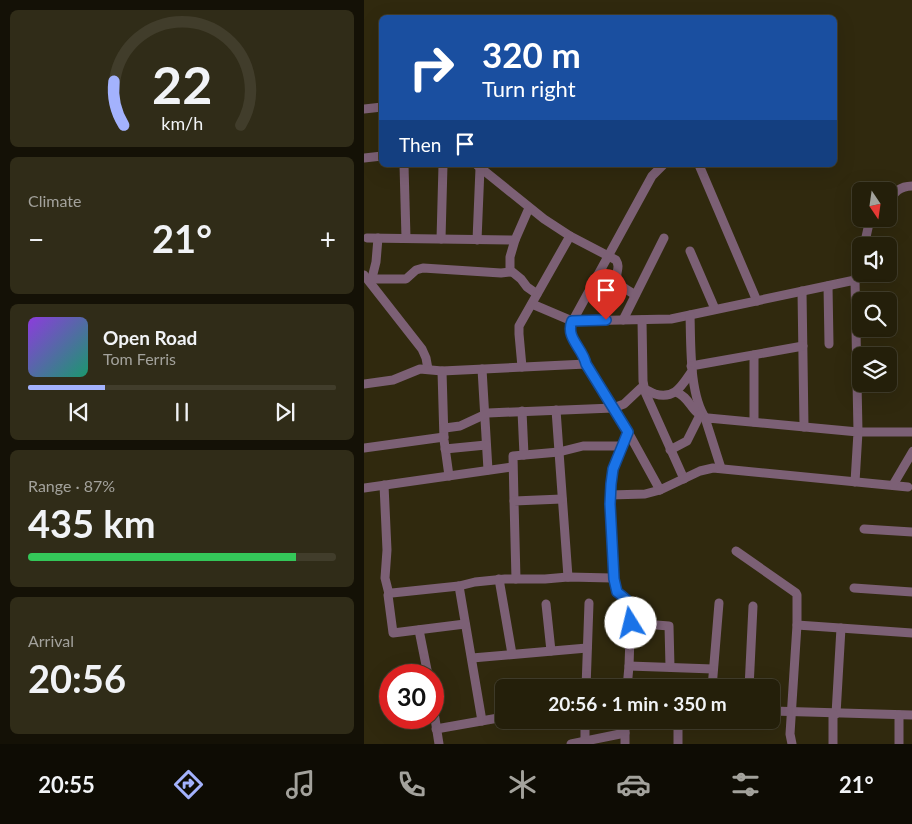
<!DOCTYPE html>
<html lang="en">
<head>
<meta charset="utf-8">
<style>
	body { margin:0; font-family:Lato,sans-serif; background:#302c18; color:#f1f3f6; height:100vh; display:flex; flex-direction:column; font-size:19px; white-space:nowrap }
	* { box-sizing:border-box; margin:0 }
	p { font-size:16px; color:#a3a29c }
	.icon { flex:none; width:28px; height:28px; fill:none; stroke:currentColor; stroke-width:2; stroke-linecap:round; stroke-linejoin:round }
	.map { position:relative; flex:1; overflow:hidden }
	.details { display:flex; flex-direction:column; gap:10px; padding:10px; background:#141106; width:364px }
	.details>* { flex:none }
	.top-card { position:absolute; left:15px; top:15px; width:458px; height:152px; border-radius:8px; box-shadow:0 5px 20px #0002,0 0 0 1px #413d2b; background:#1a4fa0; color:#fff; overflow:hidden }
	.needle { width:32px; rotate:167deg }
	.controls { position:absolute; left:488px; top:182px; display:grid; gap:10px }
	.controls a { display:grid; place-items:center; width:45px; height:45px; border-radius:8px; background:#241f0a; box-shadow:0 5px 20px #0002,0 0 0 1px #413d2b; font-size:25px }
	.speed { position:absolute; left:15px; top:664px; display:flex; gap:10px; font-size:25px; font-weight:700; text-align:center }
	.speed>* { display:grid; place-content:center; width:65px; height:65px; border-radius:50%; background:#241f0a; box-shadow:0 5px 20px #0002,0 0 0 1px #413d2b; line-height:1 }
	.speed .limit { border:8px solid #d22; background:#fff; color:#111 }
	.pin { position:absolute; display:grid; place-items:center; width:42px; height:42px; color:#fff; margin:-51px -21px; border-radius:50% 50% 50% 0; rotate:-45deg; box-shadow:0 0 5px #0007 }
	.pin .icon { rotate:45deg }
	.me { position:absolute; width:55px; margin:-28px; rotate:351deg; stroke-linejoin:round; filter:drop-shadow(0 0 4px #0008) }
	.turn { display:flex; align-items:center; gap:18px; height:105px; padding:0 20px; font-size:22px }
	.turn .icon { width:65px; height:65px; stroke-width:2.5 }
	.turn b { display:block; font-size:35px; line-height:42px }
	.then { display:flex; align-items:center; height:48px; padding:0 20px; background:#0003; gap:10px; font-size:19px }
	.big { font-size:38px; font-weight:700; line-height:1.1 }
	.details .tile { flex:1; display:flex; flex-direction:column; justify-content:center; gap:8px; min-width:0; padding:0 18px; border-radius:8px; background:#302c18 }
	.details .dial { align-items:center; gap:0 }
	.dial svg { height:130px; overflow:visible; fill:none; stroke:#413d2b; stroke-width:7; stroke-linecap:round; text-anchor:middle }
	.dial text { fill:#f1f3f6; stroke:none }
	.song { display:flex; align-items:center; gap:15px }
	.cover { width:60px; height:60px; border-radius:8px; background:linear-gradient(135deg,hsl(270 70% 55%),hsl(160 70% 35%)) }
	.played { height:5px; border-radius:2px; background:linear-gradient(90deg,#a3b2fd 25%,#413d2b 25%) }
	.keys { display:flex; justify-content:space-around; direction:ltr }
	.heat { display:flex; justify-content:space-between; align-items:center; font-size:28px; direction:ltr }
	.charge { height:8px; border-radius:4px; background:linear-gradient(90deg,#34c759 87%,#413d2b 0) }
	.trip { position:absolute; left:131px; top:679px; width:285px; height:50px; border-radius:8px; background:#241f0a; box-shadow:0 5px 20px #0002,0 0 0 1px #413d2b; font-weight:700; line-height:50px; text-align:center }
	.dock { display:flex; height:80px; justify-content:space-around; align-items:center; background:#0e0c04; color:#a3a29c }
	.dock .icon { width:35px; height:35px }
	.dock .selected { color:#a3b2fd }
	.dock b { font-size:22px; color:#f1f3f6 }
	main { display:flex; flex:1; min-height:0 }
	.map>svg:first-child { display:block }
</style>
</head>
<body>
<main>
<section class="details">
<div class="tile dial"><svg viewBox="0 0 100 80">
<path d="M14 69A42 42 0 1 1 86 69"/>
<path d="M14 69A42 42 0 0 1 8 42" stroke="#a3b2fd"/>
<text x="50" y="56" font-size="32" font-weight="700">22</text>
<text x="50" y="72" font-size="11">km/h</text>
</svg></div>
<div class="tile"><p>Climate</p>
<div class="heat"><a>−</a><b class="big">21°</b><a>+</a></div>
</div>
<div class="tile">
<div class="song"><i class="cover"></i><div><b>Open Road</b><p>Tom Ferris</p></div></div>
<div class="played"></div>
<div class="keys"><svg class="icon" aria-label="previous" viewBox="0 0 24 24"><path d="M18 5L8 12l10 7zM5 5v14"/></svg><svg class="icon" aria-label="pause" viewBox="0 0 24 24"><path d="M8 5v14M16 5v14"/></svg><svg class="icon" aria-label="next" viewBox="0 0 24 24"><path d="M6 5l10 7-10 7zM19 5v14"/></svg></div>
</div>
<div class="tile"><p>Range · 87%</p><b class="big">435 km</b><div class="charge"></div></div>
<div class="tile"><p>Arrival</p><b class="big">20:56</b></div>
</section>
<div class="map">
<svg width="549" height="744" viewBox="0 0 549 744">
	<rect width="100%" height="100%" fill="#30290e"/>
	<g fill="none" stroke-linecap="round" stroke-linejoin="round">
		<g stroke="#7c6075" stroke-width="9">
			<polyline points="0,109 18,107"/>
			<polyline points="0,158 18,156"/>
			<polyline points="40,165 42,238"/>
			<path d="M113,165l67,54 26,17 46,24c3,5 2,8 1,13 -2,12 10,16 18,22"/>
			<polyline points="335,165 393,301"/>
			<path d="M524,202c7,-10 11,-16 25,-16"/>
			<polyline points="3,238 151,240 165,208"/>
			<polyline points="77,239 79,165"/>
			<polyline points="113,240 116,168"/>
			<polyline points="151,240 146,257 146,270 157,279 163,287 173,294"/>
			<polyline points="500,246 506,219"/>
			<polyline points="326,251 351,309"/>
			<polyline points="0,275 58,349 62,358 64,369"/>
			<polyline points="8,279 42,279 52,270 59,268 137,273 147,272"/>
			<polyline points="491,280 496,259"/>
			<polyline points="7,282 12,262 14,238"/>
			<polyline points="464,286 465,344"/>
			<polyline points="438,291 440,427"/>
			<polyline points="168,304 208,321 307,319 491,280 494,432 549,432"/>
			<path d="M326,315c1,29 -1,80 16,104"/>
			<polyline points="259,320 300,238"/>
			<polyline points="278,320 279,381 281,392 320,479"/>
			<polyline points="390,355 390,422"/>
			<path d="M222,364c-3,-15 -18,-24 -15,-40l81,-148 11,-11"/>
			<polyline points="327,366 439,346"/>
			<polyline points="158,367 155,334 155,326 206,236"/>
			<polyline points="118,369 124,470"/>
			<polyline points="78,371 80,440 85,476"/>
			<polyline points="0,384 29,380 56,369 78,371 222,364 264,432 296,490 336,471 349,468 544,487"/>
			<path d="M312,392c14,5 16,22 28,24"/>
			<polyline points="192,410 204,577"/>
			<polyline points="158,411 160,455"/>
			<path d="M81,428l15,-2 28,-13 125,-5 11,-4 17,-16c5,1 9,4 14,6 20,6 27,-9 37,-23"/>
			<polyline points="0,448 80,437"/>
			<polyline points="81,449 122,445"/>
			<polyline points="306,450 323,441 336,415"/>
			<polyline points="357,468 342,421 344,418 494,432 491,482"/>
			<polyline points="20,485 23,550 21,578 25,594"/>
			<polyline points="529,485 549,451"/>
			<polyline points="0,488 148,467"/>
			<polyline points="246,495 281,494 296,490"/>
			<polyline points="150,501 149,456 195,452 219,446 259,446"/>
			<polyline points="500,529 549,532"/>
			<polyline points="372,551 432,593 433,595 433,625 426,734 428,744"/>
			<polyline points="135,579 148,654"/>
			<polyline points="152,579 150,501 198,499"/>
			<polyline points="250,579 246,504 247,484 249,469 260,442"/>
			<polyline points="95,586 118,721"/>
			<polyline points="490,588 549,592"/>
			<polyline points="182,604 187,651"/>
			<polyline points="267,623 305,626 306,667"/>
			<polyline points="101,624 29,633 24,595 28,593 95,586 111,582 141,579 181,579 204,577 248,578 251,580 253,593 264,600 267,607 265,666 263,688"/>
			<polyline points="433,625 549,633"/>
			<polyline points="55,630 64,675"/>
			<polyline points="108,658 223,648"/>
			<polyline points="265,666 349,669"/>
			<polyline points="222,688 225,603"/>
			<polyline points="348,688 355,603"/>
			<polyline points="385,688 389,606"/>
			<polyline points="69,706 75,744"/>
			<polyline points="408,711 549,715"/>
			<polyline points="472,714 477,628"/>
			<polyline points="314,720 314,744"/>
			<polyline points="72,729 140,717"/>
			<polyline points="221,740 221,720"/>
			<polyline points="207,744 261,733"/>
			<polyline points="261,744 261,720"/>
			<polyline points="469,744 469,714"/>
			<polyline points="535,744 535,715"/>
		</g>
	</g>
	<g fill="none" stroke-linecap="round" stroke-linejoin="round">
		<g stroke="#114b97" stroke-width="12">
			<path id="route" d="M242,320l-34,1c-7,17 11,27 14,43l42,68 -15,37 -2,15 -1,20 4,75 3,13c16,12 14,11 14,31"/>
		</g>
		<use href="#route" stroke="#1a73e8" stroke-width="9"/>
	</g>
</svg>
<div class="controls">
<a><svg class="needle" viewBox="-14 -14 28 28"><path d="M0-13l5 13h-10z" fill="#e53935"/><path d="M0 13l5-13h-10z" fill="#a3a29c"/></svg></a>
<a><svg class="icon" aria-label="sound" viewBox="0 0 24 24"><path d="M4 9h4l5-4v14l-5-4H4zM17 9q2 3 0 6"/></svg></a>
<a><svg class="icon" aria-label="search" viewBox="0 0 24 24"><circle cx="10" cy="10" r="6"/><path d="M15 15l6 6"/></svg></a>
<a><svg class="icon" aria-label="layers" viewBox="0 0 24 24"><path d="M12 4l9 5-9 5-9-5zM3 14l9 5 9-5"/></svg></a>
</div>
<div class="speed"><div class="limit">30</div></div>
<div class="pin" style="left:242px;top:320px;background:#d93025"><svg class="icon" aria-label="arrive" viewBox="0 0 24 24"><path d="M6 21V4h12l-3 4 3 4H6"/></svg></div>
<svg class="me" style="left:267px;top:623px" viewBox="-20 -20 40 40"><circle r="19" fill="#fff"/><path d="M0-13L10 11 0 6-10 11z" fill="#1a73e8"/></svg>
<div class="trip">20:56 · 1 min · 350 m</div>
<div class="top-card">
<div class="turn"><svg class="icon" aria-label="right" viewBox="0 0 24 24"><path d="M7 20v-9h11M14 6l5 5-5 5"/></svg><div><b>320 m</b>Turn right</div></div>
<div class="then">Then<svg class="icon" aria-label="arrive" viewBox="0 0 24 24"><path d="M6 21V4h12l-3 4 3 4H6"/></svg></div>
</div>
</div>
</main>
<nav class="dock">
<b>20:55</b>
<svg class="icon selected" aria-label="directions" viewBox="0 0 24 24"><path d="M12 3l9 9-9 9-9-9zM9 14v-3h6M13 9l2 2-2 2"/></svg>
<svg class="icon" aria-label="music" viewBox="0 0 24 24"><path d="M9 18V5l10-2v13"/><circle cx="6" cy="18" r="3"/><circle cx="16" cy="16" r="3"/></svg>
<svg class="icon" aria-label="phone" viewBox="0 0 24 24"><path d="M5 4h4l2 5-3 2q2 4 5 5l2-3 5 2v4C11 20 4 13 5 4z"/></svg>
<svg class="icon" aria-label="climate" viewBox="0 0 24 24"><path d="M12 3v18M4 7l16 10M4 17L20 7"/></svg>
<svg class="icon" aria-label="car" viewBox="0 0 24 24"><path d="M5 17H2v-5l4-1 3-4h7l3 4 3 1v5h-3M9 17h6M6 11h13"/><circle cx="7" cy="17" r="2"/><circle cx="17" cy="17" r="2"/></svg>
<svg class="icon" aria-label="filters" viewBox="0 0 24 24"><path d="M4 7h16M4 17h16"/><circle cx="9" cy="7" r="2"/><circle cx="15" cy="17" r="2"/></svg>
<b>21°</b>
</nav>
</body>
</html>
